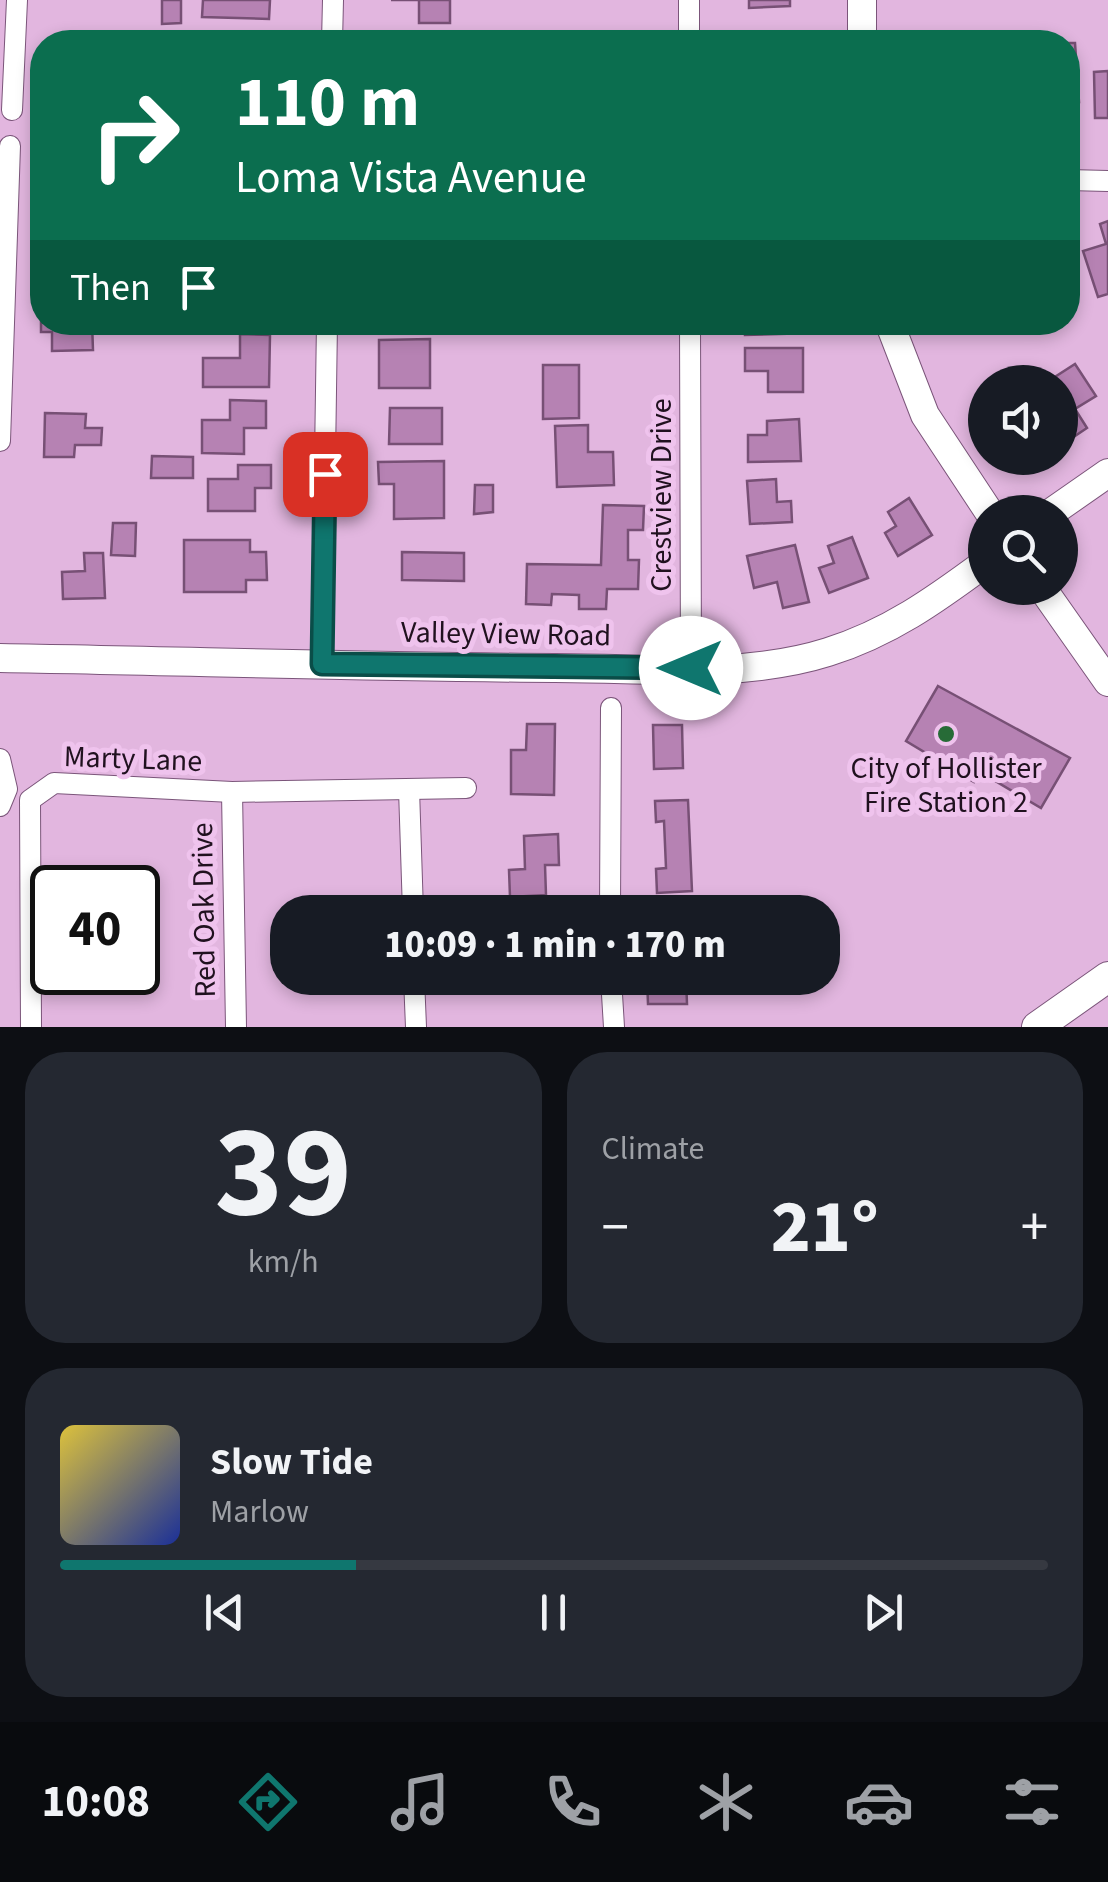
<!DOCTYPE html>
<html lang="en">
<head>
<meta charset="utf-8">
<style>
	body { margin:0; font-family:"Source Sans 3",sans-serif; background:#242831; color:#f1f3f6; height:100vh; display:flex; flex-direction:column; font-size:38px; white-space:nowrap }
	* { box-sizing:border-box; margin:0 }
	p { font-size:32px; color:#9ea1a6 }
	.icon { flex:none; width:55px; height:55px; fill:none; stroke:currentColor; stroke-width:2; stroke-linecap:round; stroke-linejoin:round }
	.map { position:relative; height:1027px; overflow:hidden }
	.panel { display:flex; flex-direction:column; gap:25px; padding:25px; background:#0d0f14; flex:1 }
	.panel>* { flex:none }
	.banner { position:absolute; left:30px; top:30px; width:1050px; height:305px; border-radius:40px; box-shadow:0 5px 15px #0003; background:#0b6e4f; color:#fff; overflow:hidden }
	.controls { position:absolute; left:968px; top:365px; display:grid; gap:20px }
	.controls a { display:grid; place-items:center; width:110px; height:110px; border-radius:50%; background:#171b24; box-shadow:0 5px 15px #0003; font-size:50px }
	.speed { position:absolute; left:30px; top:865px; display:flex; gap:20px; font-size:50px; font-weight:700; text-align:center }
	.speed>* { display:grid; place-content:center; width:130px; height:130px; border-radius:50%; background:#171b24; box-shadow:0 5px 15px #0003; line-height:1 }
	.speed .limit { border:5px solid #111; border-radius:15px; background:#fff; color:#111 }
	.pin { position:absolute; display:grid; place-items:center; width:85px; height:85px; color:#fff; margin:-42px; border-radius:20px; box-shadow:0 5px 15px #0006 }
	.me { position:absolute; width:110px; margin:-55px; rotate:270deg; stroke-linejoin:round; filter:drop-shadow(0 0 8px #0008) }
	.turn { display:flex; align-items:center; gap:35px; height:210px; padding:0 40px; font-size:45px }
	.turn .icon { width:130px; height:130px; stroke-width:2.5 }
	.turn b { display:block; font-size:70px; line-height:85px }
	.then { display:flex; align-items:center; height:95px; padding:0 40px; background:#0003; gap:20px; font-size:38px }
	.big { font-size:75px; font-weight:800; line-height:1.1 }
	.panel .tile { flex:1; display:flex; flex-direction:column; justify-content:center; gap:15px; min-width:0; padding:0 35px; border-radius:40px; background:#242831 }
	.panel .dial { align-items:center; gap:0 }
	.dial b { font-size:130px; line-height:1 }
	.song { display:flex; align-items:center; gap:30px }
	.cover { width:120px; height:120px; border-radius:15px; background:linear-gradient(135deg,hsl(50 70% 55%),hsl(230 70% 35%)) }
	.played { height:10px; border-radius:5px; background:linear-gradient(90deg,#0f766e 30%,#363941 30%) }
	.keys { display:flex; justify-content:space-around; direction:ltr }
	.heat { display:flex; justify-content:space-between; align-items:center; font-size:55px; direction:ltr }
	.panel .tiles { flex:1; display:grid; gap:25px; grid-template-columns:1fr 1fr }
	.tile:last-child { grid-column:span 2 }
	.trip { position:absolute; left:270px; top:895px; width:570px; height:100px; border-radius:40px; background:#171b24; box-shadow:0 5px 15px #0003; font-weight:800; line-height:100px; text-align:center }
	.dock { display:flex; height:160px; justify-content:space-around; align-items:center; background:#090b0e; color:#9ea1a6 }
	.dock .icon { width:70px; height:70px }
	.dock .active { color:#0f766e }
	.dock b { font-size:45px; color:#f1f3f6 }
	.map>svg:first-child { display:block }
</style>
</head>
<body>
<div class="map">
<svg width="1108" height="1027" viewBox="0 0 1108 1027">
	<rect width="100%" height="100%" fill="#e2b6df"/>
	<g fill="#b682b3" stroke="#775075" stroke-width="2.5">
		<polygon points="162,0 181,0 181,23 162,24"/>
		<polygon points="203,0 270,0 269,19 202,17"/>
		<polygon points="391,0 450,0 450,23 419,23 419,0"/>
		<polygon points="749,0 790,0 790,6 749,8"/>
		<rect x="386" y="33" width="41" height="9"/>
		<polygon points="788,33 788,42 750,42 750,34"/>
		<rect x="192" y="35" width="80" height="7"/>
		<polygon points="1068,43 1075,43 1079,102 1068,102"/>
		<polygon points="1108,71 1108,118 1095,118 1094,72"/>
		<polygon points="1108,221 1108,294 1098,297 1083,251 1106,244 1100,224"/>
		<polygon points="41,290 42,322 92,322 93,350 52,351 52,332 41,332"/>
		<polygon points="404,322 454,322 454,329 405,329"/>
		<polygon points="745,322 811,322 811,333 745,335"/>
		<polygon points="240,334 270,335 269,387 203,387 203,358 240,358"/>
		<polygon points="430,339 430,388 379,388 379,340"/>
		<polygon points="745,348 803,348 803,392 768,392 768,371 745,371"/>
		<polygon points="1075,364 1096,396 1075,409 1087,428 1075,436 1060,413 1060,382 1047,382"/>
		<polygon points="543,365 579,365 579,418 543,419"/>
		<polygon points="230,400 266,401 266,428 244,428 244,454 202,453 202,420 230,420"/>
		<polygon points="390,408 442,408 442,444 389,444"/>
		<polygon points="45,413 86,414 85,428 102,428 101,445 75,445 74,457 44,457"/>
		<polygon points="799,419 801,461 748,462 748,435 767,435 767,421"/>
		<polygon points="588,425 588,452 613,452 614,485 557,487 555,426"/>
		<polygon points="152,456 193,457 193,478 151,478"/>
		<polygon points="444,461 444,518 394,519 394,484 379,484 378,462"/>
		<polygon points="238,465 271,465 271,488 255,488 255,511 208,511 208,479 238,479"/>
		<polygon points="776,479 777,502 791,501 792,522 750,524 747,481"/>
		<polygon points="475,485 493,485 493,512 474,514"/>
		<polygon points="909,498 932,535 898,556 885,533 896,526 888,512"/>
		<polygon points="603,505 644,506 643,530 628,530 628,560 639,560 638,589 607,589 606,609 579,609 579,595 552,594 551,605 526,604 527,564 601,565"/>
		<polygon points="113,523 136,523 135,556 111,555"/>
		<polygon points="852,537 868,578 829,593 819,568 834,563 828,546"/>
		<polygon points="184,540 250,540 250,552 266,552 267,580 246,580 246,592 184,592"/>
		<polygon points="795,545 809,602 783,608 777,582 754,588 747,556"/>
		<polygon points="402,552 464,553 464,581 402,580"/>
		<polygon points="84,553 103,553 105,598 63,599 62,572 85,571"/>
		<polygon points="938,686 1070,758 1041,808 980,772 974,782 906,741"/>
		<polygon points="527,724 555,724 554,795 511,794 511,750 526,750"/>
		<polygon points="653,725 682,725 683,768 654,769"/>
		<polygon points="688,800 692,891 657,893 656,869 666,868 664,821 656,822 655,801"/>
		<polygon points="558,834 559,865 545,865 546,895 510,897 509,870 525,869 524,836"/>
		<polygon points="514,978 547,978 546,987 514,987"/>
		<polygon points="647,978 686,978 687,1004 648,1004"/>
	</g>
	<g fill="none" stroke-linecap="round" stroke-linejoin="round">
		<g stroke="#7b557a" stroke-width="22">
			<g id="street">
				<polyline points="689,0 689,42"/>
				<polyline points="332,42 333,0"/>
				<polyline points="12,110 17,0"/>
				<polyline points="1068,180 1108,181"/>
				<polyline points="690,322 691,668"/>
				<polyline points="0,441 10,146"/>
				<polyline points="322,664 327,322"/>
				<polyline points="0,759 7,789 0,806"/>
				<polyline points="409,789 413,912"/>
				<polyline points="232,792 236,1027"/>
				<polyline points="610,912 611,708"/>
				<polyline points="414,978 416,1027"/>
				<polyline points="611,978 614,1027"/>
				<polyline points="31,1027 30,800 54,783 232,792 466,788"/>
			</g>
		</g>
		<g stroke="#7b557a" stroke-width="30">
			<g id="secondary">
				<polyline points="862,0 862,42"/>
				<polyline points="889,322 925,415 989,512"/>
				<polyline points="1052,512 1108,473"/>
				<polyline points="1042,588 1108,682"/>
				<path d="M0,658c185,3 370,9 555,10 88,0 188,11 273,-16 61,-19 107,-52 157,-89"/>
			</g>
		</g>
		<g stroke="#7b557a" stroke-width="32">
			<polyline id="primary" points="1037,1027 1108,977"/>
		</g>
		<use href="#street" stroke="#fff" stroke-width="20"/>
		<use href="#secondary" stroke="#fff" stroke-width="28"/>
		<use href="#primary" stroke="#fff" stroke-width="30"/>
	</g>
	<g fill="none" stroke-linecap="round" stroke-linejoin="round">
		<g stroke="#0a4d48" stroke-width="25">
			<polyline id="route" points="325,474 322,664 691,668"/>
		</g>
		<use href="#route" stroke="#0f766e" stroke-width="18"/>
	</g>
	<circle fill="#276b37" stroke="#efc3ed" stroke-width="4" cx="946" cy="734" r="10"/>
	<g text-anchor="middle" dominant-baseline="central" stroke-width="10" stroke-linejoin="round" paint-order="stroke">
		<g font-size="30" fill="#20111f" stroke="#efc3ed">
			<text transform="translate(661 495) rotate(-90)">Crestview Drive</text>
			<text transform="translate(506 634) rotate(1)">Valley View Road</text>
			<text transform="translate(133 759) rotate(2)">Marty Lane</text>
			<text transform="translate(204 910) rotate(-91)">Red Oak Drive</text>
		</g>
		<g font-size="30" fill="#20111f" stroke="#efc3ed">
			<text x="946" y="768">City of Hollister<tspan x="946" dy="34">Fire Station 2</tspan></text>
		</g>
	</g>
</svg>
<div class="controls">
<a><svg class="icon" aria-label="sound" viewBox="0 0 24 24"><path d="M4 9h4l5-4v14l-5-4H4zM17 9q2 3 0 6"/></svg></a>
<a><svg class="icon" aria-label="search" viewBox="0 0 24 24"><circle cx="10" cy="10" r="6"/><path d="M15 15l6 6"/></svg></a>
</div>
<div class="speed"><div class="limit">40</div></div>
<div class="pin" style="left:325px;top:474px;background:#d93025"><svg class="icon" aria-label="arrive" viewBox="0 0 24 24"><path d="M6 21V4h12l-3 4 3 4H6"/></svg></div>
<svg class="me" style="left:691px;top:668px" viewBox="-20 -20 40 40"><circle r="19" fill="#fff"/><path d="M0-13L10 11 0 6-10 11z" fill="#0f766e"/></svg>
<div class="trip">10:09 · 1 min · 170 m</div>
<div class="banner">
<div class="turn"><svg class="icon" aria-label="right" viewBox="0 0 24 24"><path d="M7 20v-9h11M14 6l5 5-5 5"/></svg><div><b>110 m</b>Loma Vista Avenue</div></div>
<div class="then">Then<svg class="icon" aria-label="arrive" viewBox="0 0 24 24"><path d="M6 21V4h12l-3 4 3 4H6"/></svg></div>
</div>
</div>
<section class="panel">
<div class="tiles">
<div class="tile dial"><b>39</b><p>km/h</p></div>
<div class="tile"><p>Climate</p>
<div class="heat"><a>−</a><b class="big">21°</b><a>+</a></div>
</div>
<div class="tile">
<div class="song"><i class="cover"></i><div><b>Slow Tide</b><p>Marlow</p></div></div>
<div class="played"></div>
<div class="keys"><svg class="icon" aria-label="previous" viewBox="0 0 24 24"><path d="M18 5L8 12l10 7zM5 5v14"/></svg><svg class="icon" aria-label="pause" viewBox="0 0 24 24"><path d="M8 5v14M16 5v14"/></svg><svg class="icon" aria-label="next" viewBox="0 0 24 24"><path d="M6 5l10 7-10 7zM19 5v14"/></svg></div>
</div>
</div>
</section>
<nav class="dock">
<b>10:08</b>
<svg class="icon active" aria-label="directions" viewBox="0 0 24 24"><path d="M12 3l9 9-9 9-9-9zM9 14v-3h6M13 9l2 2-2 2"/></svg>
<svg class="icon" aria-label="music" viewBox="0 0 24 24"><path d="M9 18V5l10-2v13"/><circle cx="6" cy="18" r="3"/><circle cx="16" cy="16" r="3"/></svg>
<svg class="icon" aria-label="phone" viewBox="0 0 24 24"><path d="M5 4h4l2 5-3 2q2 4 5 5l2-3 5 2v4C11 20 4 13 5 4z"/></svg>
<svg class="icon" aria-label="climate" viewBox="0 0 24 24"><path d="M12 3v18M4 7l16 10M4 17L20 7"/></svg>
<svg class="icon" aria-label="car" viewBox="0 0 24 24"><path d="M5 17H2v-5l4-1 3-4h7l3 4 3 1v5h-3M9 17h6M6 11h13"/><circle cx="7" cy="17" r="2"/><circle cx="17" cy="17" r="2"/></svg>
<svg class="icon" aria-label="filters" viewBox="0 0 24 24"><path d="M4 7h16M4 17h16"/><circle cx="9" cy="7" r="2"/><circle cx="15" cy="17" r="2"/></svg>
</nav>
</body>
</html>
